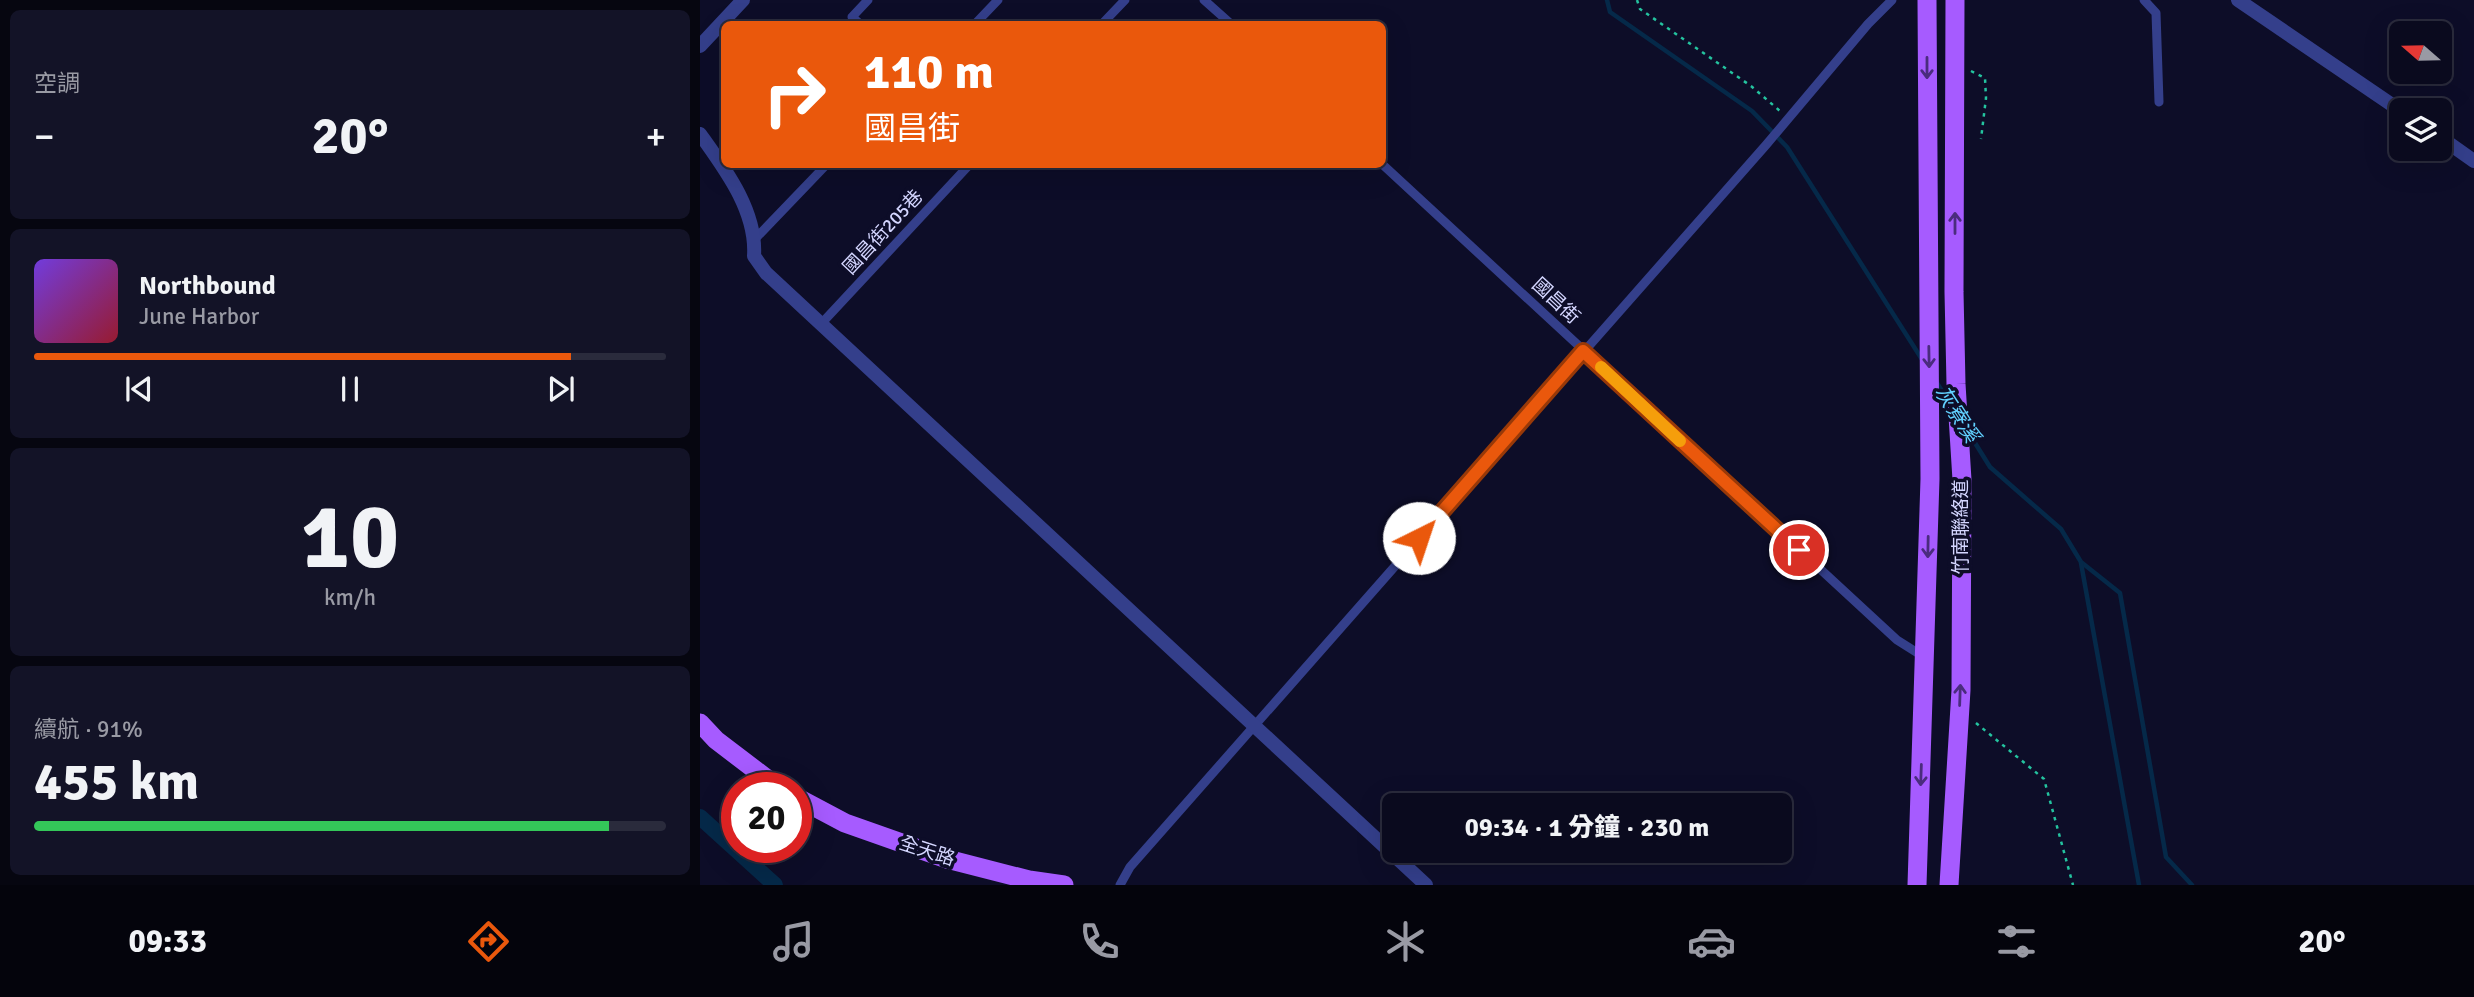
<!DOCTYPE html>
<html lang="zh-TW">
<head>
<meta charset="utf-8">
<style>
	body { margin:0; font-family:Signika,"Noto Sans TC",sans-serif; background:#131327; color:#f1f3f6; height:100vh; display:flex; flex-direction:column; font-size:26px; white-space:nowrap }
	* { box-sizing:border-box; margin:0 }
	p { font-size:23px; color:#999aa4 }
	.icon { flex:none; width:38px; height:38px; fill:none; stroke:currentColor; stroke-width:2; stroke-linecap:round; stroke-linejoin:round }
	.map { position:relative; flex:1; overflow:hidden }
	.side { display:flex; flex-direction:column; gap:10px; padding:10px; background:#060610; width:700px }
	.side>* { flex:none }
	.banner { position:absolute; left:21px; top:21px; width:665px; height:147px; border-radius:10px; box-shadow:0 7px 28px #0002,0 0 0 2px #2a2b3c; background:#ea580c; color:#fff; overflow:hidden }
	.needle { width:46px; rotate:290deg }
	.controls { position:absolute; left:1689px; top:21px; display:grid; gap:14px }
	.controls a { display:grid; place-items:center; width:63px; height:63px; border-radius:10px; background:#0a0a1e; box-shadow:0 7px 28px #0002,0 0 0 2px #2a2b3c; font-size:35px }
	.speed { position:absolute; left:21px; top:772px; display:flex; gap:14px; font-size:35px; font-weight:700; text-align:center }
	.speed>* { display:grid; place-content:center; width:91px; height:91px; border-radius:50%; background:#0a0a1e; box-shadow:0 7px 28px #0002,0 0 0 2px #2a2b3c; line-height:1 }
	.speed .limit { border:10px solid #d22; background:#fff; color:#111 }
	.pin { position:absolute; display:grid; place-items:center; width:60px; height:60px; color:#fff; margin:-30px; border:4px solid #fff; border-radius:50%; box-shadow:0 2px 7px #0007 }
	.me { position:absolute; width:77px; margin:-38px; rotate:41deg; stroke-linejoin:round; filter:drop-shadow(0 0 5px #0008) }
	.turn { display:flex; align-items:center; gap:24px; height:147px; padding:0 28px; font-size:32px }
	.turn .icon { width:91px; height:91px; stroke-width:2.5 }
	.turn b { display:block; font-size:49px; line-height:60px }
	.big { font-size:52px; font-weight:800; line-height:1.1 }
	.side .widget { flex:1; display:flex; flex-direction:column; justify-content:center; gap:10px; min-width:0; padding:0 24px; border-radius:10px; background:#131327 }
	.side .dial { align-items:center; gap:0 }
	.dial b { font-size:91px; line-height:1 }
	.song { display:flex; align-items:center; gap:21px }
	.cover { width:84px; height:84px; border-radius:10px; background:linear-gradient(135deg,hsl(260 70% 55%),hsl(350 70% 35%)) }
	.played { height:7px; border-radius:4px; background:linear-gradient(90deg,#ea580c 85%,#2a2b3c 85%) }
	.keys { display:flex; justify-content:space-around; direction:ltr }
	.heat { display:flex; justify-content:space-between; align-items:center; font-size:38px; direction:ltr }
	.charge { height:10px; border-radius:5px; background:linear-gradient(90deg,#34c759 91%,#2a2b3c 0) }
	.trip { position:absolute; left:682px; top:793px; width:410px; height:70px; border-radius:10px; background:#0a0a1e; box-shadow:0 7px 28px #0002,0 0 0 2px #2a2b3c; font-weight:800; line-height:70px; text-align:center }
	.tab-bar { display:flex; height:112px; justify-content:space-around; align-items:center; background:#04040c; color:#999aa4 }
	.tab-bar .icon { width:49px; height:49px }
	.tab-bar .current { color:#ea580c }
	.tab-bar b { font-size:32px; color:#f1f3f6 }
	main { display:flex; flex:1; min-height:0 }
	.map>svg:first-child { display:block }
</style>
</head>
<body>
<main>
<section class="side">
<div class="widget"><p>空調</p>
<div class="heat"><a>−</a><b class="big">20°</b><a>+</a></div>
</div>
<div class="widget">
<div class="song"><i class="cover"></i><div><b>Northbound</b><p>June Harbor</p></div></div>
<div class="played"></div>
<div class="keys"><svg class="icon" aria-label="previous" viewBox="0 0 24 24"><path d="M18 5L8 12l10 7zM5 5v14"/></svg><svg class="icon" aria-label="pause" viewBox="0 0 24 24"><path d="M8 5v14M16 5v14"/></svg><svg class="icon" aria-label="next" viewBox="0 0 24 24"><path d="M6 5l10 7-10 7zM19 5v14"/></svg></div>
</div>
<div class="widget dial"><b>10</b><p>km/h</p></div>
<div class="widget"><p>續航 · 91%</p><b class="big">455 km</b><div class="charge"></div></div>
</section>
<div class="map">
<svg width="1774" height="885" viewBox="0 0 1774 885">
	<rect width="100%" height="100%" fill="#0d0d28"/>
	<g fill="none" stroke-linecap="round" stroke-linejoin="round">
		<g stroke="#052949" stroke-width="4.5">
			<polyline points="907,0 910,12 1052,111 1087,147 1223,361"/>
			<polyline points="1237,383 1249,402"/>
			<polyline points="1267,430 1290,467 1361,529 1381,562 1420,593 1466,857 1492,885"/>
			<polyline points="1381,563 1439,885"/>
		</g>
		<polyline stroke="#052949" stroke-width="16" points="0,817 75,885"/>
		<g stroke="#24c39f" stroke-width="2.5" stroke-dasharray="3.5 5" stroke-linecap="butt">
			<polyline points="937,0 940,9 1051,86 1080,111"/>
			<polyline points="1271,71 1285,78 1286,98 1281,139"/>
			<polyline points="1276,723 1344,779 1373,885"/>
		</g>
		<g stroke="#343f8b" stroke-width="9">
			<polyline points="504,0 531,24"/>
			<polyline points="1444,0 1456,13 1459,102"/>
			<polyline points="160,24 152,17 168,0"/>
			<polyline points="275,24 298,0"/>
			<polyline points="402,24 425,0"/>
			<polyline points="682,164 1197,640 1224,657"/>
			<polyline points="55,239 127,164"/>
			<polyline points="121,324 270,164"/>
			<polyline points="420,885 430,867 1066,145 1168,24 1192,0"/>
		</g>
		<g stroke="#343f8b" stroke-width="14">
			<polyline points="1538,0 1701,111"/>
			<polyline points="0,46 43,0"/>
			<path d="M0,134c25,35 57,77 54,122l12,17 660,612"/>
			<polyline points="1740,137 1774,161"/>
		</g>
		<g stroke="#a65bff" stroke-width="19">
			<polyline points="0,723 16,740 79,788"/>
			<polyline points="96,797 145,823 247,859 329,880 364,885"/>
			<polyline points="1217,885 1230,479 1227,0"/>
			<polyline points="1249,885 1261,690 1262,480 1256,384 1254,292 1255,0"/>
		</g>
	</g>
	<defs><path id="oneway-shaft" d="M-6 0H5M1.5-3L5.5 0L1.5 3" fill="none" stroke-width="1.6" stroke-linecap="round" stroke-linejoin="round" transform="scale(1.75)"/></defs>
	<g stroke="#4a2c7e">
		<use href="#oneway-shaft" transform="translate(1227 68) rotate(90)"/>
		<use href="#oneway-shaft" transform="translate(1255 223) rotate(-90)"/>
		<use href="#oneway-shaft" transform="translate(1229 357) rotate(89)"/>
		<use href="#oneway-shaft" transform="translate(1228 547) rotate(91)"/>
		<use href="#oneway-shaft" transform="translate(1260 695) rotate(-88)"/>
		<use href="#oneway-shaft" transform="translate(1221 775) rotate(92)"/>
	</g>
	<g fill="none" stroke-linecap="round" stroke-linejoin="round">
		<g stroke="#983908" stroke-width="18">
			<polyline id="route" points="719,538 883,351 1099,550"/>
		</g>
		<use href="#route" stroke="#ea580c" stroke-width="12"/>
		<polyline stroke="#f59e0b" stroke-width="12" points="901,367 980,441"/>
	</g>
	<g text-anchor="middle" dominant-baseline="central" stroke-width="7" stroke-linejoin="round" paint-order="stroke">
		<g font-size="19" fill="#d4d6ff" stroke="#0d0d28">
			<text transform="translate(183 232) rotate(-47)">國昌街205巷</text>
			<text transform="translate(856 301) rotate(43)">國昌街</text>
			<text transform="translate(1261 527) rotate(-90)">竹南聯絡道</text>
			<text transform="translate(227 851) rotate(18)">全天路</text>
		</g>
		<g font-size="21" font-style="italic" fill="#62d1ff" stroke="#0d0d28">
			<text transform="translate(1257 414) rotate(57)">灰寮溪</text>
		</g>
	</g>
</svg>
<div class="controls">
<a><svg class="needle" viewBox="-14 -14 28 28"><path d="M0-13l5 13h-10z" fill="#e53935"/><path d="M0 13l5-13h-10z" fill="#999aa4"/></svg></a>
<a><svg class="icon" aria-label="layers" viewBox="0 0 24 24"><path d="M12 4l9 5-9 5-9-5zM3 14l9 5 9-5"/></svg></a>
</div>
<div class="speed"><div class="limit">20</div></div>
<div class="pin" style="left:1099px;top:550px;background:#d93025"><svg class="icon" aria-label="arrive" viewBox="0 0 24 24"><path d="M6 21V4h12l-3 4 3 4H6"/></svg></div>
<svg class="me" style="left:719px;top:538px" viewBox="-20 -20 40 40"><circle r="19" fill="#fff"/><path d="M0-13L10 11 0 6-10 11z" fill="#ea580c"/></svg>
<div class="trip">09:34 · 1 分鐘 · 230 m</div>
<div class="banner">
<div class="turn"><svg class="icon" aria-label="right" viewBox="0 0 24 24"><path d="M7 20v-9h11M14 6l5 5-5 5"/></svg><div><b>110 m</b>國昌街</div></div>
</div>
</div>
</main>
<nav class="tab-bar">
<b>09:33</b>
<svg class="icon current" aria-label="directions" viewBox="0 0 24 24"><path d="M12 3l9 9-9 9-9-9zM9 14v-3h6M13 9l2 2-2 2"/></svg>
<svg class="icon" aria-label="music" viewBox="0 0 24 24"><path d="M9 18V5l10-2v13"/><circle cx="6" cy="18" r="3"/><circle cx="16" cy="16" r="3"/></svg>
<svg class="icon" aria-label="phone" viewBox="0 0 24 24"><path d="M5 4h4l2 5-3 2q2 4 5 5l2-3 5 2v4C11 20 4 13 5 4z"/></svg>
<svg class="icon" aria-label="climate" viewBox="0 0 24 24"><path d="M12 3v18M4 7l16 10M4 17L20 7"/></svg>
<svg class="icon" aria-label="car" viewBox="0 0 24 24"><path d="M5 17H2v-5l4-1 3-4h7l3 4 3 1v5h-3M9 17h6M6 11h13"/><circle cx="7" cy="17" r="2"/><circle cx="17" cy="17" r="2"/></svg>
<svg class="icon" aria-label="filters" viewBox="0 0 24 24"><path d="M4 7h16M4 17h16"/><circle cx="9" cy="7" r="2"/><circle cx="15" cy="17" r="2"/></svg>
<b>20°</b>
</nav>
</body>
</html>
